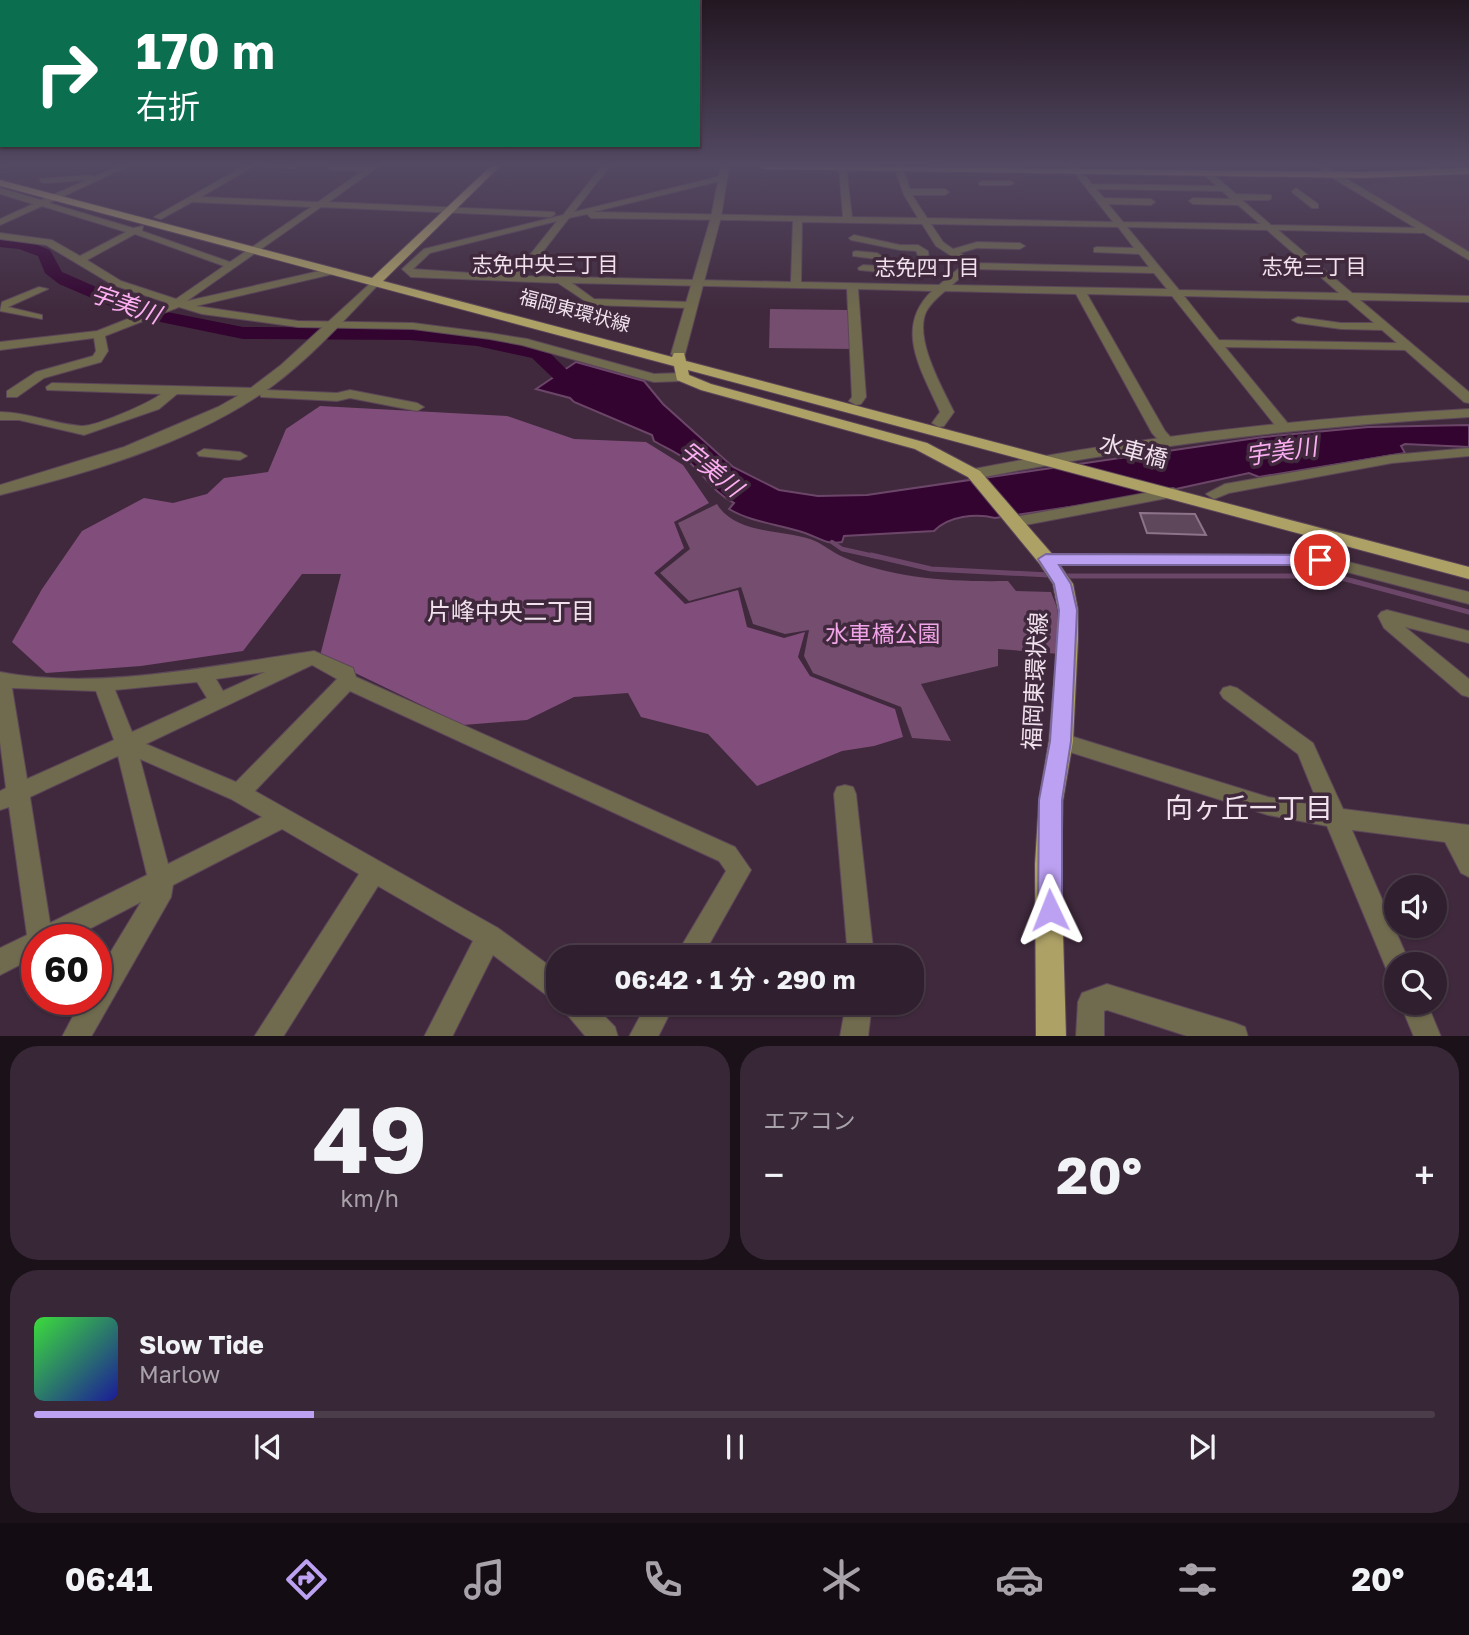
<!DOCTYPE html>
<html lang="ja">
<head>
<meta charset="utf-8">
<style>
	body { margin:0; font-family:"Golos Text","Noto Sans JP",sans-serif; background:#382736; color:#f1f3f6; height:100vh; display:flex; flex-direction:column; font-size:26px; white-space:nowrap }
	* { box-sizing:border-box; margin:0 }
	p { font-size:23px; color:#a8a2aa }
	.icon { flex:none; width:38px; height:38px; fill:none; stroke:currentColor; stroke-width:2; stroke-linecap:round; stroke-linejoin:round }
	.map { position:relative; height:1036px; overflow:hidden }
	.details { display:flex; flex-direction:column; gap:10px; padding:10px; background:#1a1119; flex:1 }
	.details>* { flex:none }
	.top-card { position:absolute; left:0px; top:0px; width:700px; height:147px; box-shadow:0 2px 5px #0004,0 0 0 2px #4b3d4a; background:#0b6e4f; color:#fff; overflow:hidden }
	.fabs { position:absolute; left:1384px; top:875px; display:grid; gap:14px }
	.fabs a { display:grid; place-items:center; width:63px; height:63px; border-radius:50%; background:#301f2e; box-shadow:0 2px 5px #0004,0 0 0 2px #4b3d4a; font-size:35px }
	.speed { position:absolute; left:21px; top:924px; display:flex; gap:14px; font-size:35px; font-weight:700; text-align:center }
	.speed>* { display:grid; place-content:center; width:91px; height:91px; border-radius:50%; background:#301f2e; box-shadow:0 2px 5px #0004,0 0 0 2px #4b3d4a; line-height:1 }
	.speed .limit { border:10px solid #d22; background:#fff; color:#111 }
	.pin { position:absolute; display:grid; place-items:center; width:60px; height:60px; color:#fff; margin:-30px; border:4px solid #fff; border-radius:50%; box-shadow:0 2px 7px #0007 }
	.me { position:absolute; width:77px; margin:-38px; rotate:358deg; stroke-linejoin:round; filter:drop-shadow(0 0 5px #0008) }
	.turn { display:flex; align-items:center; gap:24px; height:147px; padding:0 21px; font-size:32px }
	.turn .icon { width:91px; height:91px; stroke-width:2.5 }
	.turn b { display:block; font-size:49px; line-height:60px }
	.big { font-size:52px; font-weight:700; line-height:1.1 }
	.details .tile { flex:1; display:flex; flex-direction:column; justify-content:center; gap:10px; min-width:0; padding:0 24px; border-radius:28px; background:#382736 }
	.details .dial { align-items:center; gap:0 }
	.dial b { font-size:91px; line-height:1 }
	.song { display:flex; align-items:center; gap:21px }
	.cover { width:84px; height:84px; border-radius:10px; background:linear-gradient(135deg,hsl(120 70% 55%),hsl(240 70% 35%)) }
	.played { height:7px; border-radius:4px; background:linear-gradient(90deg,#bca0f2 20%,#4b3d4a 20%) }
	.keys { display:flex; justify-content:space-around; direction:ltr }
	.heat { display:flex; justify-content:space-between; align-items:center; font-size:38px; direction:ltr }
	.details .tiles { flex:1; display:grid; gap:10px; grid-template-columns:1fr 1fr }
	.tile:last-child { grid-column:span 2 }
	.trip { position:absolute; left:546px; top:945px; width:378px; height:70px; border-radius:28px; background:#301f2e; box-shadow:0 2px 5px #0004,0 0 0 2px #4b3d4a; font-weight:700; line-height:70px; text-align:center }
	.tabs { display:flex; height:112px; justify-content:space-around; align-items:center; background:#130c12; color:#a8a2aa }
	.tabs .icon { width:49px; height:49px }
	.tabs .on { color:#bca0f2 }
	.tabs b { font-size:32px; color:#f1f3f6 }
	.map>svg:first-child { display:block }
</style>
</head>
<body>
<div class="map">
<svg width="1469" height="1037" viewBox="0 0 1469 1037">
	<rect width="100%" height="100%" fill="#40293d"/>
	<polygon fill="#4e334a" points="1469,174 1469,255 1354,184 1390,183 1381,178 1383,177"/>
	<g fill="#744d6f">
		<polygon points="770,309 849,310 853,349 769,348"/>
		<path d="M717,504c18,30 65,26 93,35 12,4 22,13 33,18 50,22 111,25 165,24l8,10 35,1 8,21 1,41 -62,-5v17l-77,18 30,57 -39,-3 -11,-31 -88,-34 -9,-17 5,-26 -24,4 -32,-10 -12,-37 -52,14 -29,-28 30,-24 -12,-26z"/>
	</g>
	<polygon fill="#814e7c" points="320,406 507,416 574,439 646,442 683,465 709,503 674,522 684,548 654,573 685,604 738,590 747,627 784,638 805,632 798,657 810,676 895,709 903,737 874,746 842,751 757,786 708,734 641,717 628,693 574,697 527,720 463,725 320,656 341,574 302,574 243,651 141,666 46,673 12,642 42,589 82,531 144,498 173,503 207,494 224,478 268,472 286,429"/>
	<path fill="#330430" stroke="#6c4669" stroke-width="2" d="M576,362l68,19 19,23 70,63 46,23 39,6 49,-1 396,-58 105,-10 101,-2v22l-64,-3 -4,2 4,7 -146,24 -10,-4 -105,23 -149,22c-19,-5 -47,-2 -61,13l-90,5 -2,6c-16,3 -22,-4 -37,-9 -26,-9 -52,-10 -76,-24l5,-6c-20,-10 -29,-27 -46,-42 -11,-9 -22,-13 -34,-20l-2,-6 -78,-33 -4,-4 -34,-9z"/>
	<g fill="none" stroke-linecap="round" stroke-linejoin="round">
		<polyline stroke="#6c4669" stroke-width="4.5" points="832,542 842,549 878,557"/>
		<g stroke="#6c4669" stroke-width="5">
			<polyline points="871,555 931,569 1049,575"/>
			<polyline points="1062,576 1334,576 1469,612"/>
		</g>
		<polygon fill="#330430" fill-rule="evenodd" points="0,237 22,239 50,250 62,272 142,307 243,327 410,328 477,334 546,349 567,370 602,389 599,394 583,394 553,378 532,358 477,346 410,340 243,339 136,317 59,284 45,273 38,256 19,249 0,247"/>
	</g>
	<polygon fill="#5e465b" stroke="#8e748a" stroke-width="2" points="1140,513 1195,514 1206,535 1147,533"/>
	<g fill="none" stroke-linecap="round" stroke-linejoin="round">
		<g stroke="#5c4659" stroke-width="2">
			<g id="minor">
				<polygon points="0,166 7,166 0,169"/>
				<path d="M118,166h10l-79,37 84,25 10,-2 -1,5 88,31 81,-55 -119,-5 -31,17 -7,-2 90,-51h10l-53,31 117,5 44,-31 -32,-1 -3,-4h52l-50,36 225,10 1,2 -4,3 -230,-10 -134,94 146,-33 4,1v4l-141,33 102,15 115,2 77,10 37,6 127,35 28,-1 6,4 -6,4 -28,1 -132,-37 -32,-6 -77,-10 -115,-2 -96,-13 -23,-7 -74,29 3,15 -7,11 -57,16 -27,19h-10v-6l29,-19 57,-16 3,-5 -2,-13 -94,12v-8l97,-11 71,-28 -55,-18 -67,-40 -46,-6v-6l52,7 28,16 46,-24 -84,-26 -42,19v-6l33,-15 -33,-10v-6l41,12 46,-20 -43,3 -4,-2 1,-2 49,-4 4,2zM135,234l89,32 -48,33 -55,-18 -34,-21z"/>
				<polygon points="267,166 296,166 297,167 293,169"/>
				<path d="M602,166h8l-36,46 151,-37 3,4 -135,33 250,5 -4,-50 7,-1 6,51 66,1 -14,-23 -10,-29h8l8,23h35l4,3 -4,3h-33l15,23 186,4 -44,-56h8l15,18 125,2 -15,-13 7,-2 27,23 35,1v4l-3,1h-26l29,25 154,3v4l-3,1 -144,-3 74,63 117,3v6l-109,-2 109,92v11l-5,-1 -59,-52 -180,-3 65,79 -2,3h-10l-106,-133 -85,-2 78,137 9,10 -7,4 -5,-1 -10,-11 -76,-139 -131,-3c-7,6 -15,13 -19,21 -12,27 16,75 28,100l-10,14 -5,1 -7,-4 8,-11c-18,-41 -47,-84 -8,-121l-74,-2 8,108 -5,7 -5,1 -7,-4 3,-4 -5,-108 -275,-6 22,16 96,3 5,3 -5,3 -99,-3 -33,-22 -147,-6 -9,-8 22,-20 139,-34zM1096,189l126,2 9,8 -38,-1 -4,3 4,3 45,1 22,19 -137,-2 -15,-18 43,1 4,-3 -4,-3 -47,-1zM587,214l4,4 202,3 -2,61 -267,-6 45,-58zM557,221l-44,55 -100,-7 17,-16zM802,222l120,2 14,22 28,18 -25,21 -138,-3zM931,224l187,3 16,21 -37,-1 -3,1v4l45,2 10,13 -175,-4 -14,-10 17,-5 43,1 5,-3 -5,-3 -43,-1 -24,7 -10,-7zM1127,227l140,3 72,63 -160,-3zM970,269l184,4 13,16 -215,-4zM1184,296l163,4 27,23h-33l-43,-6 -6,3 6,3 43,6 41,1 15,13 -178,-3z"/>
				<polygon points="1316,166 1325,166 1338,175 1331,177"/>
				<polygon points="1428,166 1437,166 1447,173 1440,175"/>
				<polygon points="983,181 1010,181 1014,183 1010,185 980,185 979,183"/>
				<polygon points="1296,188 1318,204 1318,208 1312,208 1293,193 1292,191"/>
				<polygon points="854,235 900,245 918,245 928,251 929,258 924,261 920,260 916,251 900,250 851,240 849,238"/>
				<polygon points="856,251 877,253 882,256 877,259 853,256 853,252"/>
				<polygon points="863,265 880,266 885,269 880,272 859,270 858,268"/>
				<polygon points="39,287 48,289 8,307 42,315 42,319 0,311 2,302"/>
				<path d="M52,383l202,5 6,4 -6,4 -77,-2 -18,15 -75,26 -65,-15h-19v-8c28,0 53,12 81,14 15,1 68,-23 80,-32l-114,-4 -1,-3z"/>
				<polygon points="266,390 337,393 350,390 417,403 424,407 417,411 350,398 337,401 261,397 260,394"/>
				<polygon points="1469,448 1469,456 1392,463 1229,493 1214,499 1206,494 1225,484 1392,455"/>
				<polygon points="204,449 240,452 247,456 240,460 199,456 197,453"/>
				<polygon points="1173,488 1178,490 1181,493 1178,496 1015,527 1007,522 1015,517"/>
				<polygon points="1046,554 1320,555 1469,592 1469,604 1320,565 1040,563 1038,559"/>
				<polygon points="1387,610 1469,631 1469,643 1405,627 1469,679 1469,697 1462,695 1384,628 1378,616 1381,612"/>
				<path d="M314,651l39,17 3,9 379,170 16,23 -49,87h-27l51,-86 -7,-10 -369,-170 -95,100 243,137 60,44v29l-9,-4 -56,-42 -41,82h-28l49,-96 -95,-55 -95,151h-29l105,-163 -77,-45 -109,56 -2,12 -80,140h-29l20,-38h14v-23l45,-74 -73,38h-31v16l-37,19v-27l27,-13 -18,-128 -9,3v-19l6,-3 -6,-46v-70c99,19 215,-7 314,-21zM312,665l25,14 -101,103 -90,-38zM265,672l-42,19 -7,-12zM197,682l10,16 -75,34 -17,-42zM12,688l84,3 18,49 -87,39zM118,756l29,119 -97,48 -20,-126zM140,759l91,40 31,18 -94,47z"/>
				<polygon points="1230,686 1237,688 1313,743 1343,809 1469,825 1469,877 1461,873 1445,842 1352,830 1410,964 1396,964 1396,976 1388,973 1327,826 1268,815 1054,747 1051,741 1054,735 1061,733 1268,797 1319,806 1298,754 1223,698 1220,693 1223,688"/>
				<polygon points="845,785 853,787 856,794 874,957 848,957 834,794 837,787"/>
				<polygon points="1107,984 1235,1023 1245,1027 1248,1037 1190,1037 1107,1010 1104,1011 1104,1037 1076,1037 1078,1002 1082,993"/>
				<polygon points="561,1003 592,1003 615,1027 618,1037 586,1037 565,1012"/>
				<polygon points="647,1003 675,1003 658,1037 629,1037"/>
				<polygon points="846,1003 872,1003 868,1037 840,1037"/>
				<polygon points="1400,1003 1427,1003 1441,1037 1414,1037"/>
			</g>
		</g>
		<g stroke="#5c4659" stroke-width="2">
			<g id="tertiary">
				<polygon points="721,166 729,166 721,217 685,354 678,358 671,354 711,217"/>
				<polygon points="1331,173 1337,173 1469,252 1469,260 1331,177"/>
				<path d="M375,279l4,1v4c-38,39 -75,82 -121,112 -76,50 -170,77 -258,99v-10l124,-38 94,-40 30,-17 33,-25z"/>
				<path d="M1469,409v8c-167,10 -331,29 -495,62l-8,-5 8,-5c164,-32 328,-51 495,-60z"/>
			</g>
		</g>
		<g stroke="#5c4659" stroke-width="2">
			<g id="primary">
				<polygon points="491,166 500,166 383,281 672,357 674,353 684,353 686,361 1469,567 1469,579 688,370 689,375 711,384 927,443 980,471 1053,555 1073,584 1078,610 1078,639 1073,741 1063,800 1061,864 1066,1037 1036,1037 1035,864 1039,800 1049,741 1058,639 1058,610 1053,584 1039,563 968,477 915,449 701,390 677,380 674,366 0,186 0,180 372,278"/>
				<polygon points="759,166 1362,172 1469,168 1469,174 1362,178 763,169"/>
			</g>
		</g>
		<use href="#minor" fill="#706a4e" fill-rule="evenodd"/>
		<use href="#tertiary" fill="#706a4e" fill-rule="evenodd"/>
		<use href="#primary" fill="#ada166" fill-rule="evenodd"/>
	</g>
	<linearGradient id="sky" x2="0" y2="1"><stop stop-color="#231722"/><stop offset="0.53" stop-color="#534962"/><stop offset="1" stop-color="#534962" stop-opacity="0"/></linearGradient>
	<rect width="1469" height="311" fill="url(#sky)"/>
	<polygon fill="#bca0f2" stroke="#7a689d" stroke-width="2" points="1046,554 1320,555 1328,560 1320,565 1059,565 1071,584 1077,610 1071,741 1062,800 1062,910 1059,918 1050,921 1041,918 1038,910 1039,800 1050,741 1059,610 1054,584 1038,559"/>
	<g text-anchor="middle" dominant-baseline="central" stroke-width="7" stroke-linejoin="round" paint-order="stroke">
		<g font-size="19" fill="#f0e1ed" stroke="#40293d">
			<text transform="translate(575 310) rotate(15)">福岡東環状線</text>
		</g>
		<g font-size="21" fill="#f0e1ed" stroke="#40293d">
			<text x="545" y="264">志免中央三丁目</text>
			<text x="1314" y="266">志免三丁目</text>
			<text x="927" y="267">志免四丁目</text>
		</g>
		<g font-size="23" fill="#f0e1ed" stroke="#40293d">
			<text transform="translate(1134 450) rotate(15)">水車橋</text>
			<text transform="translate(1034 681) rotate(-87)">福岡東環状線</text>
		</g>
		<g font-size="23" fill="#f1a4e8" stroke="#40293d">
			<text x="883" y="633">水車橋公園</text>
		</g>
		<g font-size="24" font-style="italic" fill="#fbaef1" stroke="#40293d">
			<text transform="translate(126 303) rotate(19)">宇美川</text>
			<text transform="translate(1281 450) rotate(-8)">宇美川</text>
			<text transform="translate(712 468) rotate(39)">宇美川</text>
		</g>
		<g font-size="24" fill="#f0e1ed" stroke="#40293d">
			<text x="511" y="610">片峰中央二丁目</text>
		</g>
		<g font-size="28" fill="#f0e1ed" stroke="#40293d">
			<text x="1249" y="807">向ヶ丘一丁目</text>
		</g>
	</g>
</svg>
<div class="fabs">
<a><svg class="icon" aria-label="sound" viewBox="0 0 24 24"><path d="M4 9h4l5-4v14l-5-4H4zM17 9q2 3 0 6"/></svg></a>
<a><svg class="icon" aria-label="search" viewBox="0 0 24 24"><circle cx="10" cy="10" r="6"/><path d="M15 15l6 6"/></svg></a>
</div>
<div class="speed"><div class="limit">60</div></div>
<div class="pin" style="left:1320px;top:560px;background:#d93025"><svg class="icon" aria-label="arrive" viewBox="0 0 24 24"><path d="M6 21V4h12l-3 4 3 4H6"/></svg></div>
<svg class="me" style="left:1050px;top:910px" viewBox="-20 -20 40 40"><path d="M0-17L14 15 0 8-14 15z" fill="#bca0f2" stroke="#fff" stroke-width="4"/></svg>
<div class="trip">06:42 · 1 分 · 290 m</div>
<div class="top-card">
<div class="turn"><svg class="icon" aria-label="right" viewBox="0 0 24 24"><path d="M7 20v-9h11M14 6l5 5-5 5"/></svg><div><b>170 m</b>右折</div></div>
</div>
</div>
<section class="details">
<div class="tiles">
<div class="tile dial"><b>49</b><p>km/h</p></div>
<div class="tile"><p>エアコン</p>
<div class="heat"><a>−</a><b class="big">20°</b><a>+</a></div>
</div>
<div class="tile">
<div class="song"><i class="cover"></i><div><b>Slow Tide</b><p>Marlow</p></div></div>
<div class="played"></div>
<div class="keys"><svg class="icon" aria-label="previous" viewBox="0 0 24 24"><path d="M18 5L8 12l10 7zM5 5v14"/></svg><svg class="icon" aria-label="pause" viewBox="0 0 24 24"><path d="M8 5v14M16 5v14"/></svg><svg class="icon" aria-label="next" viewBox="0 0 24 24"><path d="M6 5l10 7-10 7zM19 5v14"/></svg></div>
</div>
</div>
</section>
<nav class="tabs">
<b>06:41</b>
<svg class="icon on" aria-label="directions" viewBox="0 0 24 24"><path d="M12 3l9 9-9 9-9-9zM9 14v-3h6M13 9l2 2-2 2"/></svg>
<svg class="icon" aria-label="music" viewBox="0 0 24 24"><path d="M9 18V5l10-2v13"/><circle cx="6" cy="18" r="3"/><circle cx="16" cy="16" r="3"/></svg>
<svg class="icon" aria-label="phone" viewBox="0 0 24 24"><path d="M5 4h4l2 5-3 2q2 4 5 5l2-3 5 2v4C11 20 4 13 5 4z"/></svg>
<svg class="icon" aria-label="climate" viewBox="0 0 24 24"><path d="M12 3v18M4 7l16 10M4 17L20 7"/></svg>
<svg class="icon" aria-label="car" viewBox="0 0 24 24"><path d="M5 17H2v-5l4-1 3-4h7l3 4 3 1v5h-3M9 17h6M6 11h13"/><circle cx="7" cy="17" r="2"/><circle cx="17" cy="17" r="2"/></svg>
<svg class="icon" aria-label="filters" viewBox="0 0 24 24"><path d="M4 7h16M4 17h16"/><circle cx="9" cy="7" r="2"/><circle cx="15" cy="17" r="2"/></svg>
<b>20°</b>
</nav>
</body>
</html>
